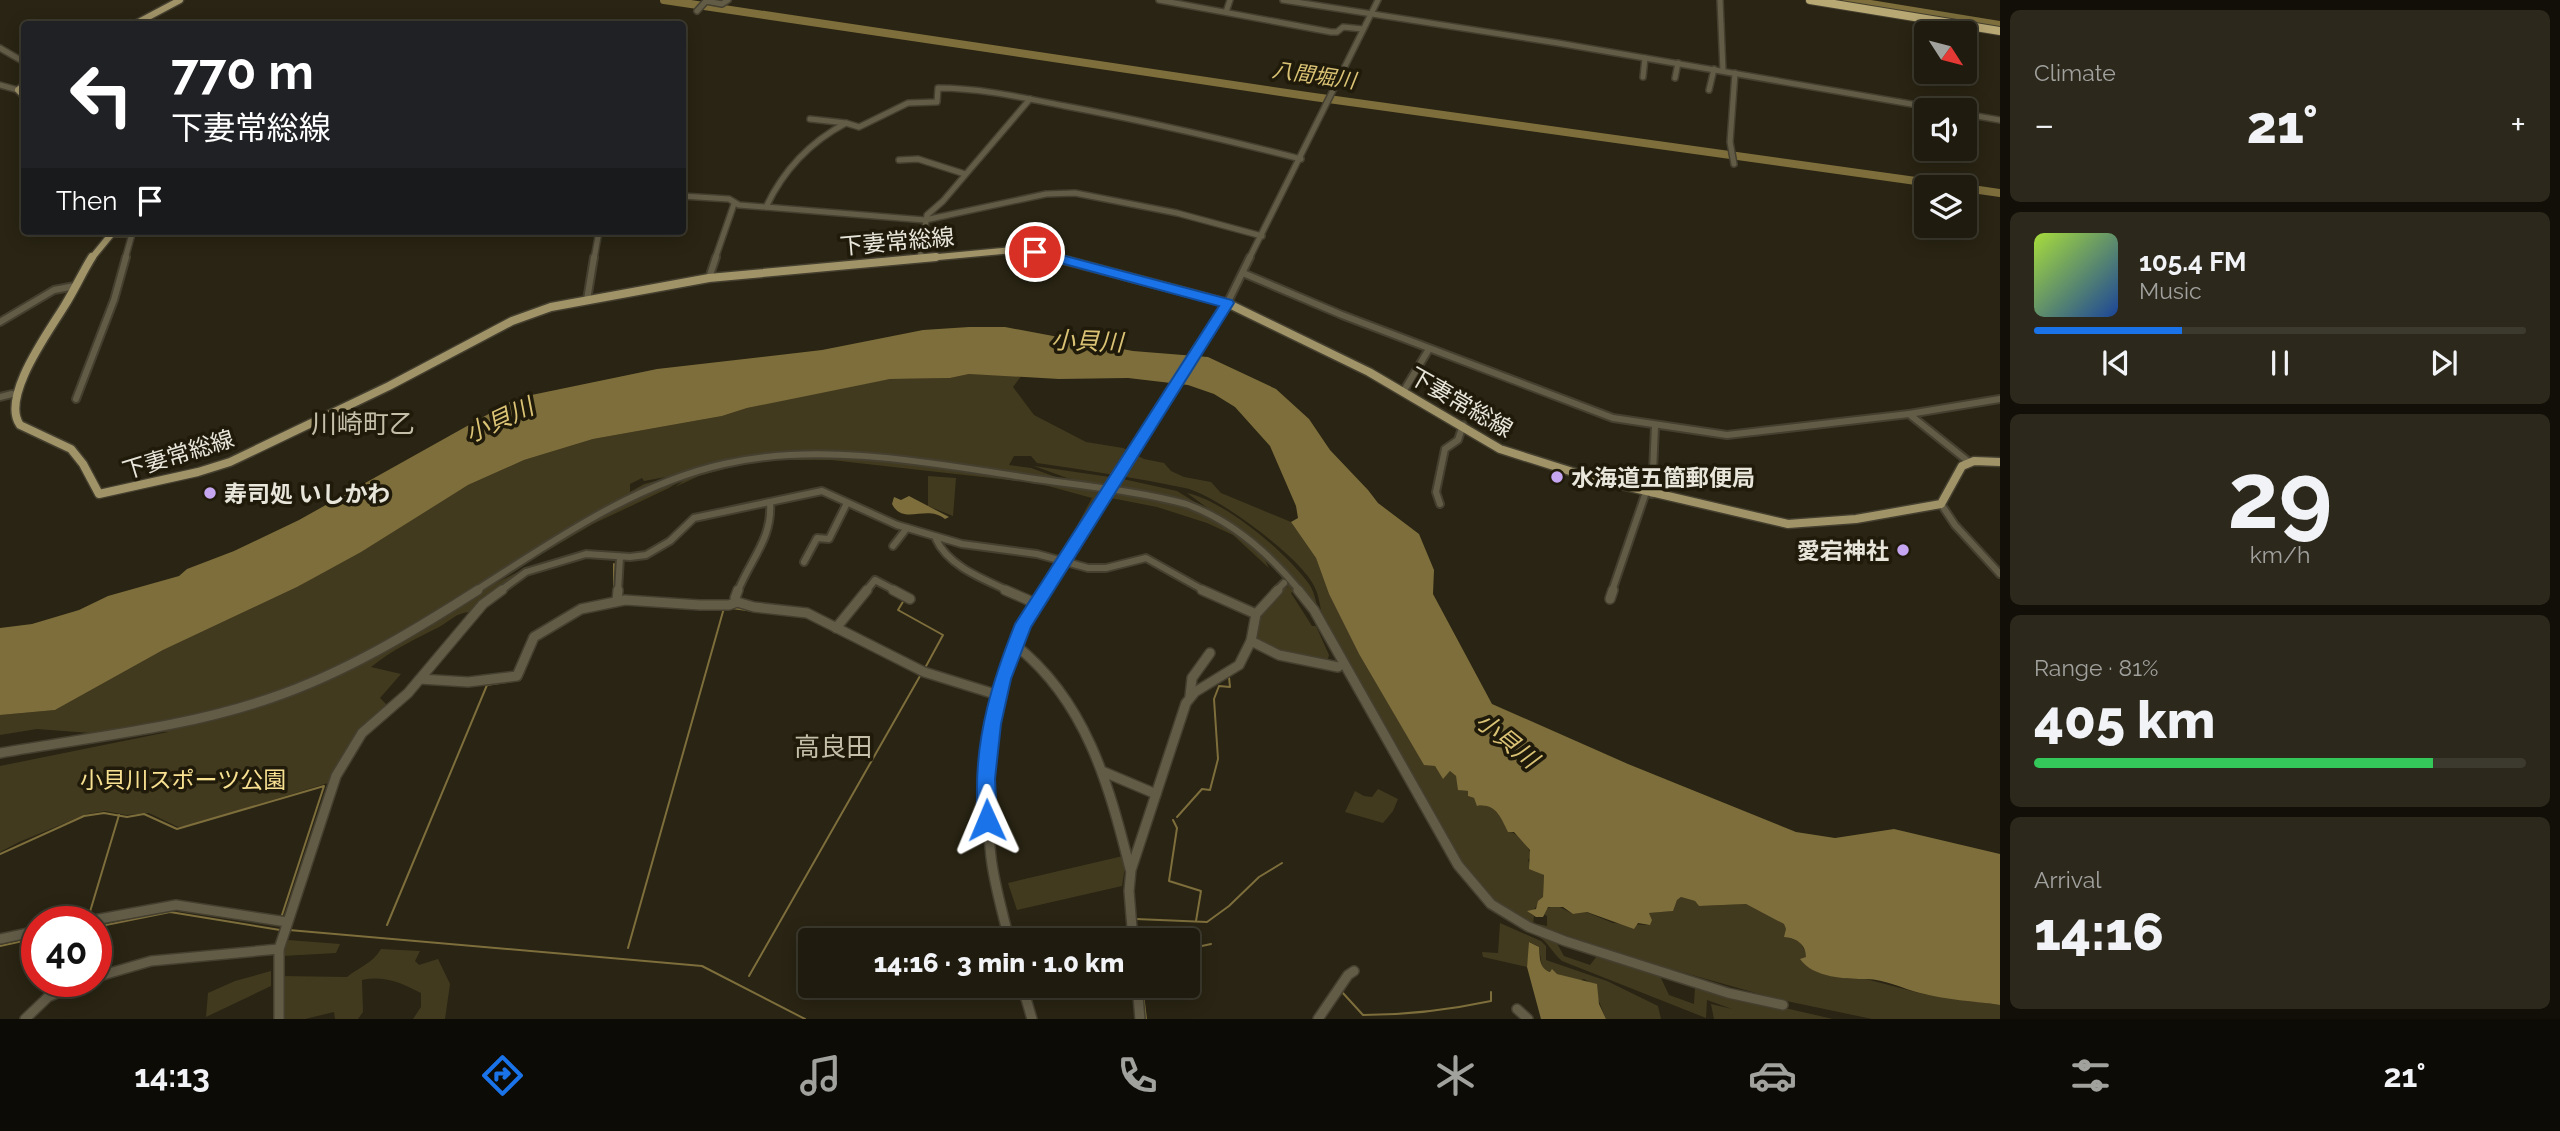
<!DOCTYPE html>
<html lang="en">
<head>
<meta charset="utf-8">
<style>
	body { margin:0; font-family:Raleway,"Noto Sans JP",sans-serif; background:#2c281c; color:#f1f3f6; height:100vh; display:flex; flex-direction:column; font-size:26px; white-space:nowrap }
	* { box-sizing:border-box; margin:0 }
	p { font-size:23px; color:#a1a19e }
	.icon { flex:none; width:38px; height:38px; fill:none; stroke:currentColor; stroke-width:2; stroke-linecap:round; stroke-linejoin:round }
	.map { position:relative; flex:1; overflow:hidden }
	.details { display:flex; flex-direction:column; gap:10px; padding:10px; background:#110f08; width:560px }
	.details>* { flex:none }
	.hud { position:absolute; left:21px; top:21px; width:665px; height:214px; border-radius:7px; box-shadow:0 4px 18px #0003,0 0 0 2px #3c392e; background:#202124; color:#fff; overflow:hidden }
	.needle { width:46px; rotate:126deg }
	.controls { position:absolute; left:1914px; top:21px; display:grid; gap:14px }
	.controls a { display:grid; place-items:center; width:63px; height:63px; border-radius:7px; background:#1f1b0e; box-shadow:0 4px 18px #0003,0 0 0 2px #3c392e; font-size:35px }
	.speed { position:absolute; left:21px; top:906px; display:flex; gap:14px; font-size:35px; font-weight:700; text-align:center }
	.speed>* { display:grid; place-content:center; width:91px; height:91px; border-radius:50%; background:#1f1b0e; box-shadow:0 4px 18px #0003,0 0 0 2px #3c392e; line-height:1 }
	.speed .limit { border:10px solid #d22; background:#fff; color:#111 }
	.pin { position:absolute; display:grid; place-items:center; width:60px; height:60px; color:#fff; margin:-30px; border:4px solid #fff; border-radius:50%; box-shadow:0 2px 7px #0007 }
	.me { position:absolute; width:77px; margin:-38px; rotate:359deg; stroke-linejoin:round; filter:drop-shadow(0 0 5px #0008) }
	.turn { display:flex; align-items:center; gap:24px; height:147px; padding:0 35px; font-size:32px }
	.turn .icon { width:91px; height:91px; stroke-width:2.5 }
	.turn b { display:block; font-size:49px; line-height:60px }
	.then { display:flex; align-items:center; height:66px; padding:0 35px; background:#0003; gap:14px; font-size:26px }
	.big { font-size:52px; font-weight:800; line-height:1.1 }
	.details .card { flex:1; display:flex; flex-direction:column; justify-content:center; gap:10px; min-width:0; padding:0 24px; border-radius:10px; background:#2c281c }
	.details .dial { align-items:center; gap:0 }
	.dial b { font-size:91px; line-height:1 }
	.song { display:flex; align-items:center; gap:21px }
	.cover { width:84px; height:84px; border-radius:10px; background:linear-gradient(135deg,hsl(80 70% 55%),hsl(220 70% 35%)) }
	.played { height:7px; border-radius:4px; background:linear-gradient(90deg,#1a73e8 30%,#3c392e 30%) }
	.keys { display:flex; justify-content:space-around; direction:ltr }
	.heat { display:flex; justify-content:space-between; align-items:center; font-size:38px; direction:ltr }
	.charge { height:10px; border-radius:5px; background:linear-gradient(90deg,#34c759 81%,#3c392e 0) }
	.trip { position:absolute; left:798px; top:928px; width:402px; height:70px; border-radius:7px; background:#1f1b0e; box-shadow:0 4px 18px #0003,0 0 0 2px #3c392e; font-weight:800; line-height:70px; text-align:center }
	.menu { display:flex; height:112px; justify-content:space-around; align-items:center; background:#0c0b06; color:#a1a19e }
	.menu .icon { width:49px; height:49px }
	.menu .current { color:#1a73e8 }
	.menu b { font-size:32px; color:#f1f3f6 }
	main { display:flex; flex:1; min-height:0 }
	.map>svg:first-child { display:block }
</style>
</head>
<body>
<main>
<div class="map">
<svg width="2000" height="1019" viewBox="0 0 2000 1019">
	<rect width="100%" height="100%" fill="#292413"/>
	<g fill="#423a1f">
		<path d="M969,374l53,1 -9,12 21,28 52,27 37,6 21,11 20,4 7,8 13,6 27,5 10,11 70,29 25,36 13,36 30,60 65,110 11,2 8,12 7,-7 6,5 4,14 8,1v5l6,2 4,8 11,-1 15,14 4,12c10,2 22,16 23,25l-3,4 3,8 13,7 -1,22 -12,17 3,2 -1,9 -36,-21 -34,-37 -141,-252c-2,-9 -3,-19 -7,-27 -11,-28 -99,-94 -130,-100 -49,-10 -98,-18 -148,-25l-6,-7h-17l-5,9 22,3 33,12 -179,-22 -86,-5 -155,28 -2,-3 -12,6v8l14,-8 39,-10 -82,38 -211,129 -92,45 -90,29 -56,9 -62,9 -53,-4 -37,6v-20l55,-5 108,-60 134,-63 171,-102 56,-25 69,-21 129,-23 25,-8 100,-22 43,-7 60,-1z"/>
		<path d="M798,456c101,4 203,17 302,34l-26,41 18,-33 -55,-15 -206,-23h-61l-23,3 -48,13 -24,11 18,-13 36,-10z"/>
		<polygon points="1034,466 1110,477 1103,486 1067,478"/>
		<polygon points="688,476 669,488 593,524 506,575 588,523"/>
		<polygon points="928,476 956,478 953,516 928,506"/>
		<polygon points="1123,479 1177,491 1206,509 1115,489"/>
		<path d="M1187,493c38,8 99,59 122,91 5,7 7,17 9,26l-45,-54z"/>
		<polygon points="1113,494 1164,500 1215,519 1259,548 1269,568 1233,535 1207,523 1157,507 1111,498"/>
		<path d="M1265,553l31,36 -5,4 21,33h4l13,29 -2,7 -43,-10 -30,-12c4,-18 13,-47 34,-53z"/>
		<path d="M527,568l-58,44c-13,1 -19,9 -30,15 -24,12 -47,23 -68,40l30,7 -21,24 8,8 -39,42 -21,35 -140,43 -10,1 -29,-14 -23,2 -21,-4 -18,3 -68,28 -19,10v-86l168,-34 -24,-1c51,-10 104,-16 151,-38 79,-38 152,-89 232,-125z"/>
		<polygon points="1378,789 1398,799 1393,811 1383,823 1345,812 1355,791 1364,796 1372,797"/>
		<polygon points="1123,856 1125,867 1122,886 1017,910 1008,883"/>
		<polygon points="1681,897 1695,901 1699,906 1746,904 1777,920 1784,924 1790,938 1800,942 1815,969 1847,979 1866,979 1923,994 2000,1005 2000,1019 1872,1019 1777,999 1660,966 1538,926 1538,924 1547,926 1547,916 1543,914 1545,909 1556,905 1573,914 1586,912 1613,923 1647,925 1652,920 1649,913 1672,911 1677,900"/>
		<polygon points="1500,923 1541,941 1546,946 1546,960 1607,981 1658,1006 1661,1019 1606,1019 1592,984 1584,979 1578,981 1545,970 1542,967 1539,947 1530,942 1527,967 1483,957 1482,952 1498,953"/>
		<path d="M1536,931l18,7 10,18 26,9 7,-9 63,20 9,19 25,9 1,-17 85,23 5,-2 48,11h-119l-3,-15 21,5 -25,-9 -1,18 -144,-57c-11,-9 -13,-20 -27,-26z"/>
		<polygon points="288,940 340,944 336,953 282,956"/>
		<path d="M381,949l39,2 -5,10 4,4 19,-6 12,25 -5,35h-32l8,-12v-14c-19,-10 -37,-18 -59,-13l1,32 -5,7h-23l-1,-7 -29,7h-20l-4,-43 66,1c12,-10 26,-14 34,-28z"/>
		<polygon points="271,971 271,986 206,1017 208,993 235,981"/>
	</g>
	<g fill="#7d6e3c">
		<path d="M969,327h36l128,24 75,6 68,32 33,30 21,31 38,40 10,13 41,31 15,36 -1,24 59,110 136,60 168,68 39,6 59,-9 106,25v151c-26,-4 -54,-5 -80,-12 -16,-4 -36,-14 -53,-14 -20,0 -54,-1 -67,-20l6,-2c0,-13 -10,-19 -22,-20l2,-8 -2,-5 -38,-20 -47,2 -4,-5 -14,-4 -4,3 -4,11 -24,2 3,7 -2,5 -12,-2 -4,6 -47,-17 -14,2 -10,-7h-15l-5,10h-7l-9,-6 9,-2 2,-8 5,-4 1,-22 -15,-6 1,-19 -16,-18h-6c-7,-14 -12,-29 -31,-26l-3,-8 -6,-2v-5l-10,-1 -2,-14 -6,-5 -7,8 -8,-13 -11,-1 -65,-111 -30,-60 -13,-36 -25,-36 7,-4 -2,-12 -26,-60 -35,-39 -21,-13 -26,-9 -60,-7 -69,1 -90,-5 -19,4 -60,1 -143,29 -25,8 -129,23 -69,21 -56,25 -107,67 -64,35 -134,63 -108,60 -55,5v-87l32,-4 47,-14 29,-14 71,-20 8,-7 47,-18 65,-31 218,-122 140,-29 165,-19 101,-20z"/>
		<path d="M909,496l40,21 -4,2c-18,-15 -42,7 -53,-15l2,-7 7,3z"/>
		<path d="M1529,942l10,5c1,11 0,21 11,25l2,-3 5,5 40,10 2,20 7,15h-65l-14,-52z"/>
	</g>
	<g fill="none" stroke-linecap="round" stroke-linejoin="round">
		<g stroke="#7d6e3c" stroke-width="2">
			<polyline points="614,564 614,589"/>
			<polyline points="904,600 898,610 943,635 925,668"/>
			<polyline points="732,608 754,611"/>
			<polyline points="1177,817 1202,789 1210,790 1218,759 1214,699 1219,686 1230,687 1229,677"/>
			<polyline points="1173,820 1177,828 1169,881 1201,891 1196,921"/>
			<polyline points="0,854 84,816 104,813 127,817 144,814 177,829 324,786 282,915"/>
			<polyline points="89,915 119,815"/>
			<polyline points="1136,919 1207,922 1229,906 1259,877 1282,863"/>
			<polyline points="387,925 487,685 520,680 524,672"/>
			<polyline points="96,927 170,912 280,930"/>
			<polyline points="289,930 702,966 805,1019"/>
			<polyline points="0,946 37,938"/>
			<polyline points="628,948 724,608"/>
			<polyline points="1188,949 1211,944"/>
			<polyline points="749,976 920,676"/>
			<polyline points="1142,985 1146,1019"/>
			<path d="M1342,992l21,23c43,0 86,-5 128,-14v-9"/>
		</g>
		<g stroke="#7d6e3c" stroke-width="8">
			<polyline points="664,0 1314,97 1959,187"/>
			<polyline points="1846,0 2000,25"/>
			<polyline points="1965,188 2000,193"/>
		</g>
		<g stroke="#443f2f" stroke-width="8">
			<g id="minor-far2">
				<polyline points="1159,0 1331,32 1337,32 1343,27 1363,29"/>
				<polyline points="1283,0 1558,43 1946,110"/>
				<polyline points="1720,0 1723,71"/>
				<polyline points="697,11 706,1 722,4 728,0"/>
				<polyline points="1226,12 1230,0"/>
				<polyline points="0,48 24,62"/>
				<polyline points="1643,77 1645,58"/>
				<polyline points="1675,78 1678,63"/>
				<polyline points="0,85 18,90"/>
				<polyline points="1709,90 1714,69"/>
				<polyline points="1965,114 2000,120"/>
				<polyline points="810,119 846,123"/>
				<polyline points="899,160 918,159 965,174"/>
				<polyline points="1734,164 1730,142 1735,73"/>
				<polyline points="682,196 729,199 739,205 925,220 1046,194 1075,193 1177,213 1262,236"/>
				<path d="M766,207c17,-36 44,-65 80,-84l13,4 49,-24 29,-1 1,-14c43,0 86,10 127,18 80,15 158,33 236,53"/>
				<polyline points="110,234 132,234 125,259"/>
				<polyline points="920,258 927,215 943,201 1030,99"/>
				<polyline points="594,259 599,231"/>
				<polyline points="715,259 734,204"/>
				<polyline points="1249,259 1378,0"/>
			</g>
		</g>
		<g stroke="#443f2f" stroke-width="10">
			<g id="minor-far1">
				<polyline points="1243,273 1342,315 1613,418 1727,435 1909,414 2000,399"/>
				<polyline points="709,278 716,257"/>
				<polyline points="587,300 594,257"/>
				<polyline points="0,322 54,290 75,286"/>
				<polyline points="1403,392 1429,349"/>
				<polyline points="0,397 12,394"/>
				<polyline points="76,399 114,300 126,257"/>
				<polyline points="1909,414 1969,462"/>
				<polyline points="1652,494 1655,426"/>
				<polyline points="1440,504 1436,492 1445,449 1458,440 1463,425"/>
				<polyline points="1941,504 1955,525 2000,574"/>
				<path d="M936,539c12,27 47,40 73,52"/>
				<polyline points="893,546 907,528"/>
				<polyline points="804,562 817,538 829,539 847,503"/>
				<path d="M475,591c77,-49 159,-107 249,-127 98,-23 213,0 311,15 50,7 102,12 151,25 47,17 83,49 114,87"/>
				<polyline points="500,591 526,572 586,554 630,557 646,555 670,541 694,518 822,491 897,525 962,544 1037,554 1088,568 1106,568 1146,558 1205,591"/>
				<polyline points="618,591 620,557"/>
				<path d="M738,591c12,-31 35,-53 32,-89"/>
				<polyline points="866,591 875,580 896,591"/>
				<polyline points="1042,591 1223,312 1250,257"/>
				<polyline points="1276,591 1284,583"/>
				<polyline points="1612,591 1646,492"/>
			</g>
		</g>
		<g stroke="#443f2f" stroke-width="12">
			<g id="minor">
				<polyline points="893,590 910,599"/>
				<polyline points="1005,590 1035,603"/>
				<polyline points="1202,590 1256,614"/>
				<polyline points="1298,590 1314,610 1458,865 1491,904 1529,927 1565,941 1728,993 1783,1005"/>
				<polyline points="1610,599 1613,590"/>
				<polyline points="617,601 618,590"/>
				<polyline points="737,602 735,598 738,590"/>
				<polyline points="836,628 867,590"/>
				<polyline points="1251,641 1279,655 1338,667"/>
				<path d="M1014,644c72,56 95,141 116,225"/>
				<polyline points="420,679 468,682 517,676 534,637 581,609 625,600 700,605 729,605 737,602 754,607 807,613 924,672 998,695"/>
				<polyline points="1190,696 1192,678 1210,653"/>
				<path d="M0,753c90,-16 184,-25 271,-55 74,-25 141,-66 207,-108"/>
				<polyline points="1104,772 1156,794"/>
				<polyline points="83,922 176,905 287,922"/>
				<polyline points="0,939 37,931"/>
				<path d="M1009,940c-6,-27 -15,-56 -18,-83 -11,-101 2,-179 52,-267"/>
				<polyline points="1133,940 1129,891 1131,870 1186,703 1195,692 1239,665 1251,641 1256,614 1278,590"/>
				<polyline points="96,977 151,961 279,949"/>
				<polyline points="1022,985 1032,1019"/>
				<polyline points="1137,985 1140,1019"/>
				<polyline points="1517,1009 1528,1019"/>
				<polyline points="25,1019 48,997 82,982"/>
				<polyline points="279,1019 279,949 336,776 362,733 408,693 483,604 502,590"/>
				<polyline points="1318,1019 1348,975 1354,971"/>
			</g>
		</g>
		<g stroke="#443f2f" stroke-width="9">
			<g id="major-far1">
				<polyline points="135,24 180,0"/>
				<polyline points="24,85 18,90 24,96"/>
				<polyline points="91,259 114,231"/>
				<polyline points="917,259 1013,250 1026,250 1060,259"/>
			</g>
		</g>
		<g stroke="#443f2f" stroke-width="11">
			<g id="major">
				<path d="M92,257c-10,16 -17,32 -27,48 -15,25 -65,92 -45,120l51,24 12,15 16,30 99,-22 32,-10 159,-76 123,-65 39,-14 158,-29 227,-21"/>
				<polyline points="1053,257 1227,303 1369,372 1500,449 1595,479 1788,524 1856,519 1941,504 1962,466 1974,461 2000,462"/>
			</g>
		</g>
		<g stroke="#443f2f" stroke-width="10">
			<polyline id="highway" points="1810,0 2000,31"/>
		</g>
		<use href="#minor-far2" stroke="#625c47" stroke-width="5"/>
		<use href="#minor-far1" stroke="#625c47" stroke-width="6"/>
		<use href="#minor" stroke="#625c47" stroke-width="9"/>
		<use href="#major-far1" stroke="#a09368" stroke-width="6"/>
		<use href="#major" stroke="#a09368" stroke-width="8"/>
		<use href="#highway" stroke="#b8a874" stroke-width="8"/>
	</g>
	<path fill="#1a73e8" stroke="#114b97" stroke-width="2" d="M1035,248l197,52 2,3 -203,324 -20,52 -10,45 -6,55 2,41 -3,7 -7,2 -7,-2c-4,-10 -3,-22 -3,-33 -1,-60 16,-115 38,-170l204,-318 -188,-51v-6z"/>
	<g fill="#c6a6f0" stroke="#1f1a0a" stroke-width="2.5">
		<circle cx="1557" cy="477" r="7"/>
		<circle cx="210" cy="493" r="7"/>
		<circle cx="1903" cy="550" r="7"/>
	</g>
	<g text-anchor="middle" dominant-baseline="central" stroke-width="7" stroke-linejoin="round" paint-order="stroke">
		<g font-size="21" font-style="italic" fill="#dbc375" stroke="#1f1a0a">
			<text transform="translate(1314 75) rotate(8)">八間堀川</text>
		</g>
		<g font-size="23" fill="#e8e5da" stroke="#1f1a0a">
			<text transform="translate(897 241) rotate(-5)">下妻常総線</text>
			<text transform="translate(1461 402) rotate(30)">下妻常総線</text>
			<text transform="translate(178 454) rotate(-17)">下妻常総線</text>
		</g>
		<g font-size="23" font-weight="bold" fill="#e8e5da" stroke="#1f1a0a" text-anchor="start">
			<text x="1571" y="477">水海道五箇郵便局</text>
			<text x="224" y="493">寿司処 いしかわ</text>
			<text x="1889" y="550" text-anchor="end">愛宕神社</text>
		</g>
		<g font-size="23" fill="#f9e192" stroke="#1f1a0a">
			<text x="183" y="779">小貝川スポーツ公園</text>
		</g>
		<g font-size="24" font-style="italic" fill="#dbc375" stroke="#1f1a0a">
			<text transform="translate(1087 341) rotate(2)">小貝川</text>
			<text transform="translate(499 420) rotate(-25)">小貝川</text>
			<text transform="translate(1507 740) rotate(39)">小貝川</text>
		</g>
		<g font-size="26" fill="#c5bfaa" stroke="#1f1a0a">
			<text x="363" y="424">川崎町乙</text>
			<text x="833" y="747">高良田</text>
		</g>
	</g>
</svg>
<div class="controls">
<a><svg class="needle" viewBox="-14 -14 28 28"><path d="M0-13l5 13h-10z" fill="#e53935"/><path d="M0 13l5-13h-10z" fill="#a1a19e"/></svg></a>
<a><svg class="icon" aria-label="sound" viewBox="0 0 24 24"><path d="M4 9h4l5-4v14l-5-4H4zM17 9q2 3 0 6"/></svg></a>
<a><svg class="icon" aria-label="layers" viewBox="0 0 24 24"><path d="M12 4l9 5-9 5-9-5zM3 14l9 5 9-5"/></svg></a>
</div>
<div class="speed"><div class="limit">40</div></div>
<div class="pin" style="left:1035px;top:252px;background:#d93025"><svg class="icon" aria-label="arrive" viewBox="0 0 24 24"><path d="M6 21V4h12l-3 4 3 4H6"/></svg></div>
<svg class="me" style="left:987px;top:820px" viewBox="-20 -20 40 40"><path d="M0-17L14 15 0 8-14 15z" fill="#1a73e8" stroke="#fff" stroke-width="4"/></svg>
<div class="trip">14:16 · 3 min · 1.0 km</div>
<div class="hud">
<div class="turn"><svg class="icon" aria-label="left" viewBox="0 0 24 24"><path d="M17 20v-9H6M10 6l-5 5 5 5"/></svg><div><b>770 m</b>下妻常総線</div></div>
<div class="then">Then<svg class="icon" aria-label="arrive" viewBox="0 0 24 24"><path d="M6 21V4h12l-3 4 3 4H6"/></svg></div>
</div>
</div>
<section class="details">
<div class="card"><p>Climate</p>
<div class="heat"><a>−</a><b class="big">21°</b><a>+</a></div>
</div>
<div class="card">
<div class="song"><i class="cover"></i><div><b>105.4 FM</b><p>Music</p></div></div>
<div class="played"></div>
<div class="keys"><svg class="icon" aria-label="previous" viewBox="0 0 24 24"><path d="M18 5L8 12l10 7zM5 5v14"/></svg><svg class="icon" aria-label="pause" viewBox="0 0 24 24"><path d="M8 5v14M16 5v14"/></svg><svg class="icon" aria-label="next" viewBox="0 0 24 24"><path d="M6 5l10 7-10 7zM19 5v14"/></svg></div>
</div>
<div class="card dial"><b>29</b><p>km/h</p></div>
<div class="card"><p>Range · 81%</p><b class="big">405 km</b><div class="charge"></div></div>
<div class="card"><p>Arrival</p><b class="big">14:16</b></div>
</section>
</main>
<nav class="menu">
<b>14:13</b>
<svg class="icon current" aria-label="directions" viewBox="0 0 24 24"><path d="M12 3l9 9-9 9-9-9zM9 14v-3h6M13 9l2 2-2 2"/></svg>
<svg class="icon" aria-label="music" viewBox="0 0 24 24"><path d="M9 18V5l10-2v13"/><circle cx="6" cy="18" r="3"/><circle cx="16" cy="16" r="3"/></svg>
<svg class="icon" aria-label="phone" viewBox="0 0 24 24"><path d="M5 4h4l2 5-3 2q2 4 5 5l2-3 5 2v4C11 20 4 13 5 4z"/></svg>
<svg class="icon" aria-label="climate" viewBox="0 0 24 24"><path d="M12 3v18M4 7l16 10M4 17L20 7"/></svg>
<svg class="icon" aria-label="car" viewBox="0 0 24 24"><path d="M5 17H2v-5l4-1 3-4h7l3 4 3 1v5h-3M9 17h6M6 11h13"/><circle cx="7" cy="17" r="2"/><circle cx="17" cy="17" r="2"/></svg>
<svg class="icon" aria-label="filters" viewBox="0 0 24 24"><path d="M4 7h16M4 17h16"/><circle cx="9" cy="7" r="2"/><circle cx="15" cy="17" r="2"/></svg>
<b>21°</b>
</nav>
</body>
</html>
